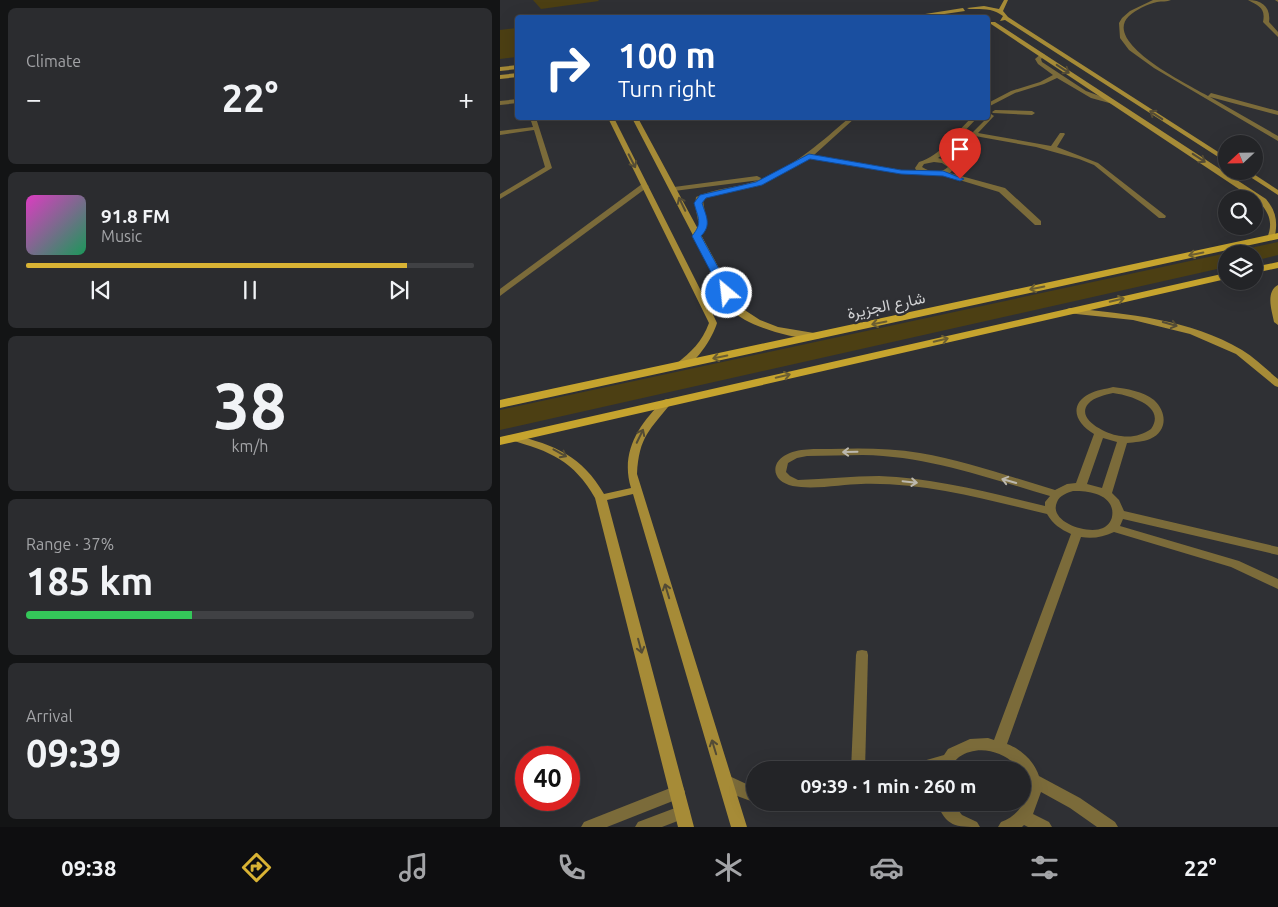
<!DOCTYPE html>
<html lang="en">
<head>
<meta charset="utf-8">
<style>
	body { margin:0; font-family:Ubuntu,Vazirmatn,sans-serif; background:#2b2c2f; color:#f1f3f6; height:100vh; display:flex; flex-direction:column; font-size:19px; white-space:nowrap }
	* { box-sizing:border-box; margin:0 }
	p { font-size:16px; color:#a3a4a7 }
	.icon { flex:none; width:28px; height:28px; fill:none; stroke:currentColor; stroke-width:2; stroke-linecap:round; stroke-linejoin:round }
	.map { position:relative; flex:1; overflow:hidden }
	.panel { display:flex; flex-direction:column; gap:8px; padding:8px; background:#131415; width:500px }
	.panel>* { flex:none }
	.banner { position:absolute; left:15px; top:15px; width:475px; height:105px; border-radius:5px; box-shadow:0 5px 20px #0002,0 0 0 1px #404144; background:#1a4fa0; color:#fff; overflow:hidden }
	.needle { width:32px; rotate:248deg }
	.controls { position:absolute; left:718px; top:135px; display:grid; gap:10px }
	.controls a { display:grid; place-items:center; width:45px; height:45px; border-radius:50%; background:#232427; box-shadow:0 5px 20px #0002,0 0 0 1px #404144; font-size:25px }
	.speed { position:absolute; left:15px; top:746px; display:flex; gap:10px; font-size:25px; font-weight:700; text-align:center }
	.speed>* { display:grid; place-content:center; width:65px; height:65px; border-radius:50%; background:#232427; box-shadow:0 5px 20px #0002,0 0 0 1px #404144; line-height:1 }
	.speed .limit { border:8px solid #d22; background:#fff; color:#111 }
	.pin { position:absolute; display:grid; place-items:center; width:42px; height:42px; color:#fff; margin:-51px -21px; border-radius:50% 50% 50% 0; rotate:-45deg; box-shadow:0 0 5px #0007 }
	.pin .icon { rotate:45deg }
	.me { position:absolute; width:55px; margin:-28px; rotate:332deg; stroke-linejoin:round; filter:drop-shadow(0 0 4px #0008) }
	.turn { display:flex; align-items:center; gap:18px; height:105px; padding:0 20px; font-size:22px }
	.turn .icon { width:65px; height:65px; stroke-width:2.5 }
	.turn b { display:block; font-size:35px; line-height:42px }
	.big { font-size:38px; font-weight:600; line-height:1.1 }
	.panel .widget { flex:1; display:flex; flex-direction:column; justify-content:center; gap:8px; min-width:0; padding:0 18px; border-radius:8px; background:#2b2c2f }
	.panel .dial { align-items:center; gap:0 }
	.dial b { font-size:65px; line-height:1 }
	.song { display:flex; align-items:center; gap:15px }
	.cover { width:60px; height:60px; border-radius:8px; background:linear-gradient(135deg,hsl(310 70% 55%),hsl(150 70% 35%)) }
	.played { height:5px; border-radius:2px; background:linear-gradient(90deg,#d9b334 85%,#404144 85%) }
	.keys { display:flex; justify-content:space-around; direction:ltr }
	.heat { display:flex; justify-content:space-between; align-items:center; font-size:28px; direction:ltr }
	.charge { height:8px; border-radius:4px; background:linear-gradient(90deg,#34c759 37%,#404144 0) }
	.trip { position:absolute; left:246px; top:761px; width:285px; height:50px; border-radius:25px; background:#232427; box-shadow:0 5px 20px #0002,0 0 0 1px #404144; font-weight:600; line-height:50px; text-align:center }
	.tab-bar { display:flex; height:80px; justify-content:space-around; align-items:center; background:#0e0e10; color:#a3a4a7 }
	.tab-bar .icon { width:35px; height:35px }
	.tab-bar .active { color:#d9b334 }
	.tab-bar b { font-size:22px; color:#f1f3f6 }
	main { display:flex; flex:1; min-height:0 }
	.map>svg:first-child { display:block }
</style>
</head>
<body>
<main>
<section class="panel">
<div class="widget"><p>Climate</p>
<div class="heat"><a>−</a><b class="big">22°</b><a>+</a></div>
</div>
<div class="widget">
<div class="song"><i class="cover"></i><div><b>91.8 FM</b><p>Music</p></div></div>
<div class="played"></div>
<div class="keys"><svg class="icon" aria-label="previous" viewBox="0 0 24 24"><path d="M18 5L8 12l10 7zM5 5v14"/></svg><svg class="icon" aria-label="pause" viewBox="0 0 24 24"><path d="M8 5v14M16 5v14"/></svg><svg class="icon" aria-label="next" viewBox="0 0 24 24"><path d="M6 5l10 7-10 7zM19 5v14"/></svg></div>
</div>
<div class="widget dial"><b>38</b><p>km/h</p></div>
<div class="widget"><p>Range · 37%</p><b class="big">185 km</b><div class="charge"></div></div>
<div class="widget"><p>Arrival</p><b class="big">09:39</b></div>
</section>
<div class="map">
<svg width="778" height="827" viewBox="0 0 778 827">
	<rect width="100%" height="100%" fill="#2f3034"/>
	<g fill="#4c3f13">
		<polygon points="33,0 98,0 99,1 41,9"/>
		<polygon points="17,28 17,57 0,59 0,30"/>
		<polygon points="778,242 778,255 754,261 754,254 726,254 726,267 0,430 0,410"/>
	</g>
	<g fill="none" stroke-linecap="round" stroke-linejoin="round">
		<g fill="#7b6b3a" fill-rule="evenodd">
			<path d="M653,0h18c-4,2 -9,1 -14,2 -10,2 -21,8 -28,14 -28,27 62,70 79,80l3,-3 67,18v4l-68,-18 68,39v5l-124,-73 -25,-18 -9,-12 -1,-15 3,-5 8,-7z"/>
			<path d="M748,0c14,0 23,7 21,22l9,10v5l-15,-15c3,-15 -5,-16 -15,-22z"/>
			<polygon points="775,0 778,0 778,2"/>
			<polygon points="542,53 545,55 541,59 542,62 586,91 616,102 613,104 591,98 557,78 544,84 515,93 488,107 488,103 511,91 540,82 553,75 538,64 535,59"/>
			<polygon points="18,99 18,103 0,105 0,101"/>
			<polygon points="495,110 532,111 535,113 532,115 493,113 492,112"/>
			<path d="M491,114l3,2 -16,17 73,13 9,-13h4l1,1 -8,13 41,16 68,53 -1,2h-6l-65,-53 -15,-6 -43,-12 -61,-11 -20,20v11l-5,6 55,15 36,33v4h-6l-36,-33 -56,-17 -7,1 -13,-2h-22l-91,-16 -48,27 -53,12 -6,3 4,26 -7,12h-3l-4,-2 6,-10 -4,-21 1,-8c19,-9 41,-9 60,-16 37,-13 65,-39 93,-63h6l-41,37 87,15h15l-1,-2 4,-6c21,-6 37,-29 52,-44h6l-35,37 -4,3 10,3 2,-6zM434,162l8,1 6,4c-8,7 -17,6 -26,0l2,-3z"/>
			<polygon points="30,118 36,118 52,168 0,199 0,194 45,167 34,130 0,135 0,131 33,127"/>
			<polygon points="257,176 261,178 260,180 174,191 170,189 174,187"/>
			<polygon points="142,184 149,186 0,296 0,289"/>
			<path d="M613,387c14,2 30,4 41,13 13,12 14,31 -4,39 -7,3 -15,3 -23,4l-15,50 7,7 5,11 154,36v8l-155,-36 -3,7 119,35 39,18v10l-47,-22 -117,-35c-11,5 -21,7 -33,5l-74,207c14,5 27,17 32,32l41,22 35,24 3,5h-21l-27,-19 -29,-16 -8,22 16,8 3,5h-24l-4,-2 -2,2h-24l3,-5c14,-5 25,-17 26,-33 0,-6 -4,-13 -5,-19h-2c-13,-18 -41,-27 -61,-13 -4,3 -7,9 -10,13h-42l2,-5 35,-10 4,-6 22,-10 18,-1 6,2 77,-206c-11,-5 -18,-10 -24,-20 -60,-14 -122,-32 -186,-30 -20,0 -66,10 -81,-4 -5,-5 -6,-11 -3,-17 10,-16 37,-14 53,-14 30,-1 60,-1 90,4 46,8 91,24 135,37l12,-6 9,-1 18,-49c-18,-10 -26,-29 -5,-40 7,-4 17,-5 24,-7zM613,393c16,2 54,13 38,36 -9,6 -19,9 -30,7 -12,-1 -46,-16 -33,-32 6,-7 17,-9 25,-11zM603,438l14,4 -15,46 -15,-4zM363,455c65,1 125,23 187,41l-5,6v4c-54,-13 -110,-28 -166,-30 -27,0 -54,3 -81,4l-8,-4 -4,-4 2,-9 9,-5 10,-2zM573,491c16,-1 43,4 39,26 -1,5 -5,9 -9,11 -15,7 -55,-6 -46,-26 3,-7 10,-9 16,-11z"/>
			<polygon points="362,650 367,651 368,655 365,770 351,770 356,655 357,651"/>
			<path d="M225,774l30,14v14c-11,-3 -32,-10 -37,-21l2,-5z"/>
			<polygon points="178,785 183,787 185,792 183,797 107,827 81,827 84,822"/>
			<path d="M436,802h16l10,13 15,7 3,5c-25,0 -33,0 -44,-25z"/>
			<polygon points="183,805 188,807 190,812 188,817 162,827 135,827 138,822"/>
		</g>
		<g fill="#a68b37" fill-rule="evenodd">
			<path d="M504,0h4l-5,11 5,6 218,140v5l-221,-142 -5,1 3,-5c-10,-8 -22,-7 -34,-7l-2,-1 17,-2 15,3z"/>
			<polygon points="463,8 465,11 417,18 400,18"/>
			<path d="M491,22h4l271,177c11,13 12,25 8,41h-3l-4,-2c6,-14 3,-24 -7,-35l-269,-179z"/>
			<polygon points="18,65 18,69 0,71 0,67"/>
			<polygon points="18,73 18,77 0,79 0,75"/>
			<path d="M108,118h6l89,177 19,-4 -90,-173h6l102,189 20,13 18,7 42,7 2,2 -2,2c-20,4 -75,-12 -88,-28 -3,-4 -5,-10 -7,-14l-19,4 11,23c-4,14 -24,48 -41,45l-2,-2 2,-2c15,-12 26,-22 33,-41z"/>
			<polygon points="741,171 749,171 778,190 778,195"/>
			<path d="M778,285v40l-4,-3c-2,-11 -9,-30 4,-37z"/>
			<path d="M570,308c58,6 120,11 172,42 13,8 24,19 36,29v8l-3,-1 -39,-32 -46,-20 -57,-14 -66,-7 -1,-2 1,-2z"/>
			<path d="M167,399l5,3c-22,28 -33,34 -35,72l110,353h-16l-98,-333 -26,6 87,327h-16l-83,-329c-21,-37 -45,-47 -85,-58l-1,-2 5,-3c41,10 68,21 90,59l27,-6c-11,-36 8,-64 33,-88z"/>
		</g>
		<g fill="#c6a42e" fill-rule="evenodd">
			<polygon points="778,233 778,239 0,408 0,400"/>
			<polygon points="778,262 778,268 754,273 754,267"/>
			<polygon points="726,273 726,279 0,445 0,437"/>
		</g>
	</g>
	<defs><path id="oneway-shaft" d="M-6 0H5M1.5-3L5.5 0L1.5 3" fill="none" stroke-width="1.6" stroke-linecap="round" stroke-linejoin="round" transform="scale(1.25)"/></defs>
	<g stroke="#534b35">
		<use href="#oneway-shaft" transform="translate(563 69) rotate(33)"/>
		<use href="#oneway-shaft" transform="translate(656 115) rotate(-147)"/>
		<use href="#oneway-shaft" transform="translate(699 158) rotate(33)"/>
		<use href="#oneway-shaft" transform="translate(132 161) rotate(63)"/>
		<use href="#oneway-shaft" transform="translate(182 204) rotate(-116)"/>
		<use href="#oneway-shaft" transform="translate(670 324) rotate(16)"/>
		<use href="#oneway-shaft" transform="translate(140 436) rotate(-64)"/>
		<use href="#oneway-shaft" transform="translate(60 453) rotate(29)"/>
		<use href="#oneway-shaft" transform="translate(167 591) rotate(-107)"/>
		<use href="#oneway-shaft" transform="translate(140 646) rotate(75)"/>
		<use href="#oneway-shaft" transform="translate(214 747) rotate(-107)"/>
	</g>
	<g stroke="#6b5e32">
		<use href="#oneway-shaft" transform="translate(696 254) rotate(168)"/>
		<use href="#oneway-shaft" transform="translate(537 288) rotate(168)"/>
		<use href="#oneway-shaft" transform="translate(617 300) rotate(-13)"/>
		<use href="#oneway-shaft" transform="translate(379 323) rotate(168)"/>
		<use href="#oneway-shaft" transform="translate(441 340) rotate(-13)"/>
		<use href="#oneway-shaft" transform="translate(220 357) rotate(168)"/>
		<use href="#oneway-shaft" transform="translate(283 376) rotate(-13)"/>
	</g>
	<g stroke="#bcb8ae">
		<use href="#oneway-shaft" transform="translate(350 452) rotate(179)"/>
		<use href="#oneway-shaft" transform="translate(509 481) rotate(-164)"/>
		<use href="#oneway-shaft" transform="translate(410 482) rotate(6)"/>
	</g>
	<path fill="#1a73e8" stroke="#114b97" d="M309,154l92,16 42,1 21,8 -4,2 -17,-5 -42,-2 -91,-15 -48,26 -56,13 -4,5c4,13 10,22 -1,33l31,57 -5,3 -4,-1 -31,-59c11,-13 6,-18 2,-33l6,-8 56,-13z"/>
	<g text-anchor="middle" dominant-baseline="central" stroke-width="5" stroke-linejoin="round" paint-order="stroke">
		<g font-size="16" fill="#d1d2d4" stroke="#2f3034">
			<text transform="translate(386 305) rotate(-12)">شارع الجزيرة</text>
		</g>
	</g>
</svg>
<div class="controls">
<a><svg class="needle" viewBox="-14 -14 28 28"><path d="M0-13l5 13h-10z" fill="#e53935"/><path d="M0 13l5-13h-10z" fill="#a3a4a7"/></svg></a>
<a><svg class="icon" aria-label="search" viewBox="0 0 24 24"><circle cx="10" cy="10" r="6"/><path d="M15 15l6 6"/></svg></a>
<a><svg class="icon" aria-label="layers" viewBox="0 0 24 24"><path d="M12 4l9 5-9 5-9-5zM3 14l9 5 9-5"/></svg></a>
</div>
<div class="speed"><div class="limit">40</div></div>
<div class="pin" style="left:460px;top:179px;background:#d93025"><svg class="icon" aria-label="arrive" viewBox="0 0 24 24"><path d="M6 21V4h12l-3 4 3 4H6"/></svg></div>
<svg class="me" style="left:227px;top:293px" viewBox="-20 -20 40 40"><circle r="17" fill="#1a73e8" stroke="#fff" stroke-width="3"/><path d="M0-11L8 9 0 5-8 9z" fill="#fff"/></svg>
<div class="trip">09:39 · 1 min · 260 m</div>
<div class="banner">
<div class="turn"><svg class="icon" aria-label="right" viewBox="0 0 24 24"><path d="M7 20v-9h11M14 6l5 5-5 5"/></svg><div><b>100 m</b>Turn right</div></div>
</div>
</div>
</main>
<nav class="tab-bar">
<b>09:38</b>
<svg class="icon active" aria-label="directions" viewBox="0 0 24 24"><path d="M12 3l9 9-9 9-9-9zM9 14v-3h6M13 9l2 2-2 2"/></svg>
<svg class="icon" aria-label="music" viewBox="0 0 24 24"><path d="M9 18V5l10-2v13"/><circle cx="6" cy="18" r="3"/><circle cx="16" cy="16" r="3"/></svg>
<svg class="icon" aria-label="phone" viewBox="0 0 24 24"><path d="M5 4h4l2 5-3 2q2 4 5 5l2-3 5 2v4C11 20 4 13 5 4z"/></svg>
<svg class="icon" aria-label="climate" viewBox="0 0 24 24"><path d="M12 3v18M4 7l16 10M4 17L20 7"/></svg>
<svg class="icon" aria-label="car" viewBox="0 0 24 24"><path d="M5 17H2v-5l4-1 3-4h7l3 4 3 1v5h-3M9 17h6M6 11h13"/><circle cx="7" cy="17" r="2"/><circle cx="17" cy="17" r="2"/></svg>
<svg class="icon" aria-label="filters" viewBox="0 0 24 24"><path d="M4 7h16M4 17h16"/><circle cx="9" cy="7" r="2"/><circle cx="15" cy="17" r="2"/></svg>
<b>22°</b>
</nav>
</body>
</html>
